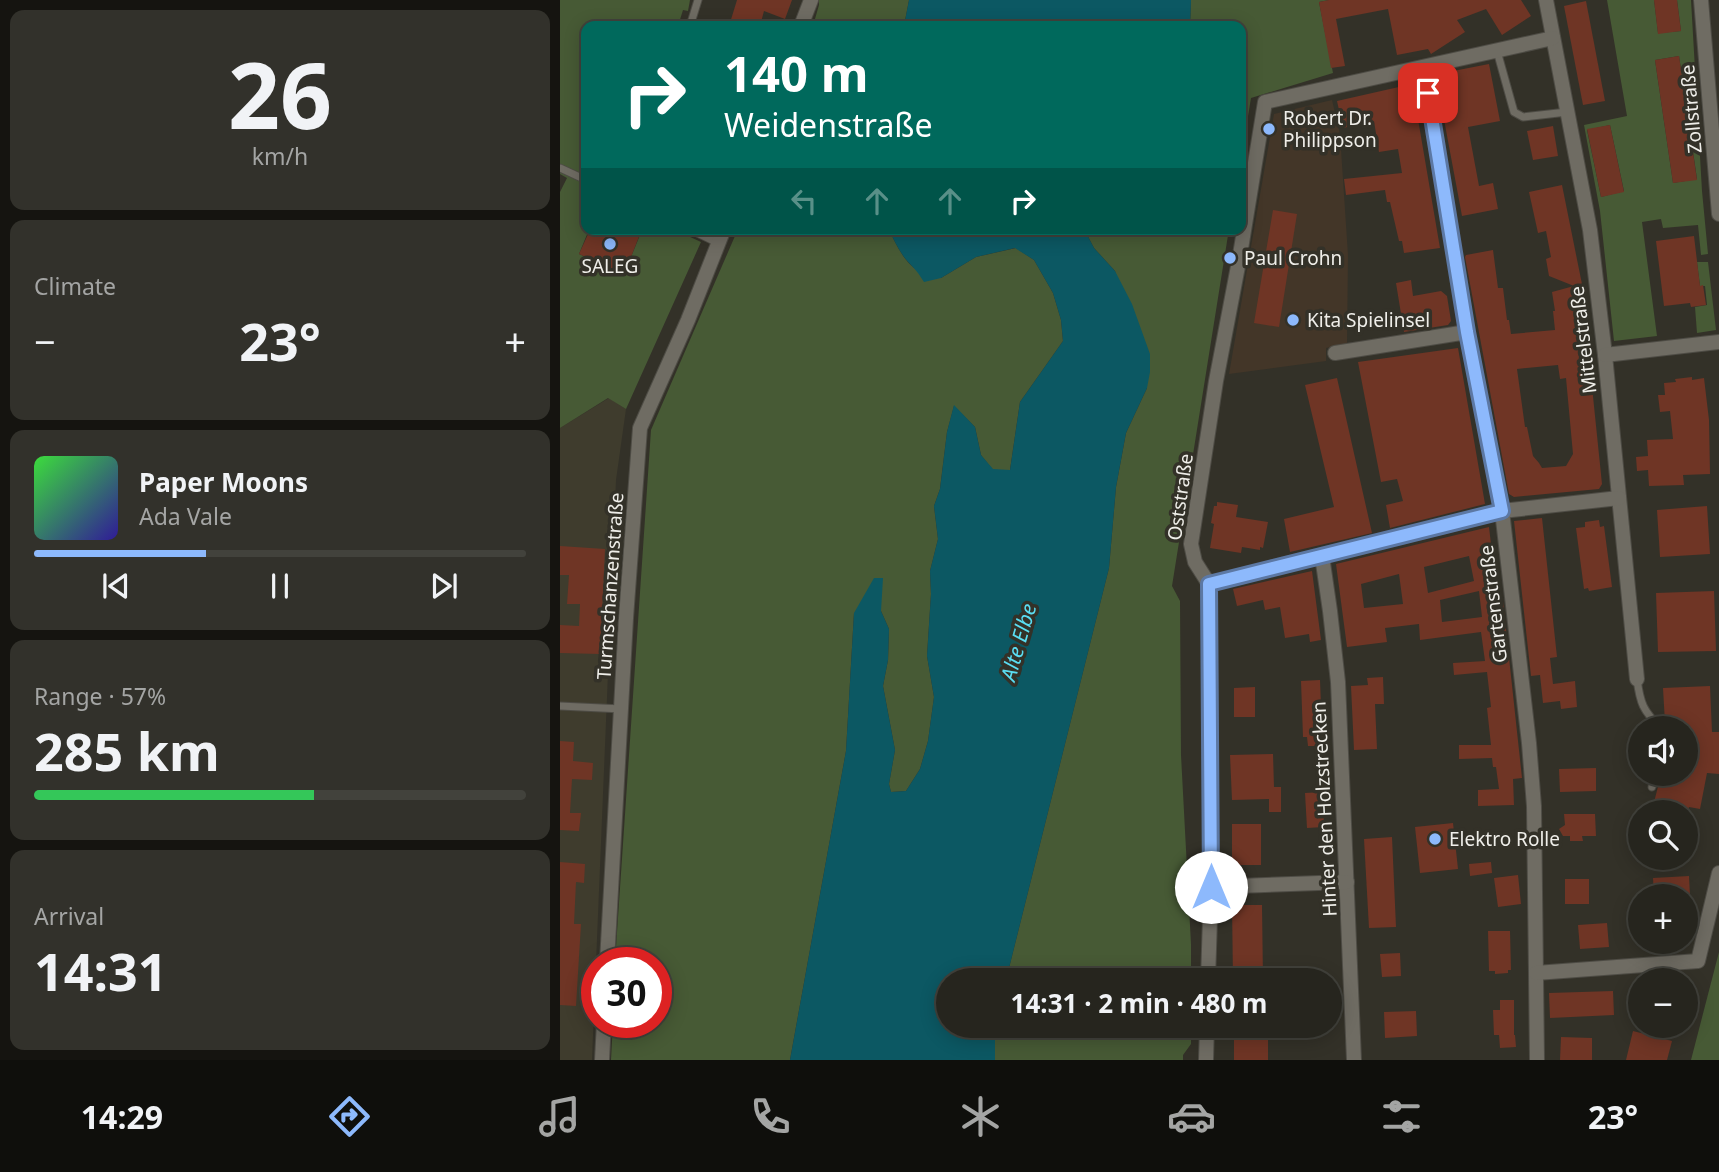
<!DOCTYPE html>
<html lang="en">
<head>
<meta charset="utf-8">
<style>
	body { margin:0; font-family:"Noto Sans",sans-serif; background:#32312b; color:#f1f3f6; height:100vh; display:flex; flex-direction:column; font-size:26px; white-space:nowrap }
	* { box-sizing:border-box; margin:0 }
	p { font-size:23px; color:#a4a5a4 }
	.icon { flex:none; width:38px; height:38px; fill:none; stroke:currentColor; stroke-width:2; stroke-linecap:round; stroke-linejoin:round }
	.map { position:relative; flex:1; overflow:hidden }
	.drawer { display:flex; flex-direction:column; gap:10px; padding:10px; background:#151410; width:560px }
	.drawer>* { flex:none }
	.guide { position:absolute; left:21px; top:21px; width:665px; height:214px; border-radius:14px; box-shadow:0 4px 18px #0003,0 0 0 2px #42423c; background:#00695c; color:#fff; overflow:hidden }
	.fabs { position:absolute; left:1068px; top:716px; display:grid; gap:14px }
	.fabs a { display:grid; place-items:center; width:70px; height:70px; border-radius:50%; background:#26251e; box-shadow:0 4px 18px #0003,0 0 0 2px #42423c; font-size:35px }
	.speed { position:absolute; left:21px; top:947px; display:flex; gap:14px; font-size:35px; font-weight:700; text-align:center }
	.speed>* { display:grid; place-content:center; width:91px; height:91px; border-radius:50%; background:#26251e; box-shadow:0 4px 18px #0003,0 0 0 2px #42423c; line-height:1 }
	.speed .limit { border:10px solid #d22; background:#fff; color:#111 }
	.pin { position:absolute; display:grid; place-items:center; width:60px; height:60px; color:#fff; margin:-30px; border-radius:14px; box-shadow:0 4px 10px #0006 }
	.me { position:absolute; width:77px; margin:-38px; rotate:0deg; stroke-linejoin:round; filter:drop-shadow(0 0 5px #0008) }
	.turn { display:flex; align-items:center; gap:24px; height:147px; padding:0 28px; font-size:32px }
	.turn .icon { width:91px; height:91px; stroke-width:2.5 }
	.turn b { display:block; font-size:49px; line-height:60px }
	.lanes { display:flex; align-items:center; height:66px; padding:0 28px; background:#0003; justify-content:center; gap:35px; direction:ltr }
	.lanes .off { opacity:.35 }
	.big { font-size:52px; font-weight:700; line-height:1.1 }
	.drawer .widget { flex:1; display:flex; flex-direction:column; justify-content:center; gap:10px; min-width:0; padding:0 24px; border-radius:14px; background:#32312b }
	.drawer .dial { align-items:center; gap:0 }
	.dial b { font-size:91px; line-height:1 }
	.song { display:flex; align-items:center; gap:21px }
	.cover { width:84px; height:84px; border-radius:10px; background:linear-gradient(135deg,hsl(120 70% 55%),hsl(250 70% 35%)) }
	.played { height:7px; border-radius:4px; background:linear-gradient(90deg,#8db9fc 35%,#42423c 35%) }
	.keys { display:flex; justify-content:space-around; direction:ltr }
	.heat { display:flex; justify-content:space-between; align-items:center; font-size:38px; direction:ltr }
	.charge { height:10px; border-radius:5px; background:linear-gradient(90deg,#34c759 57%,#42423c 0) }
	.trip { position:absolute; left:376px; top:968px; width:406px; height:70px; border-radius:35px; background:#26251e; box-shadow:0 4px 18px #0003,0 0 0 2px #42423c; font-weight:700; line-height:70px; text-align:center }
	.menu { display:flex; height:112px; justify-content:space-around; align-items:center; background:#0f0f0c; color:#a4a5a4 }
	.menu .icon { width:49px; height:49px }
	.menu .active { color:#8db9fc }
	.menu b { font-size:32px; color:#f1f3f6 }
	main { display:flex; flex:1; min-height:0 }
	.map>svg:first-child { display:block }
</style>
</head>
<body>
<main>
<section class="drawer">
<div class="widget dial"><b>26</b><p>km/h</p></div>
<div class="widget"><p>Climate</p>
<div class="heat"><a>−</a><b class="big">23°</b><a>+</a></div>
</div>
<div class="widget">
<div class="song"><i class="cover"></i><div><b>Paper Moons</b><p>Ada Vale</p></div></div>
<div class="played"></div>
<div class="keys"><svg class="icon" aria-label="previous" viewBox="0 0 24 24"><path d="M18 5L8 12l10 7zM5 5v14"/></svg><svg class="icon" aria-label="pause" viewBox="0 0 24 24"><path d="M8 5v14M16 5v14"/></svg><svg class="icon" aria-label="next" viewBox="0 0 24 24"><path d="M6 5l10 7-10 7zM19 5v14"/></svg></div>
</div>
<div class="widget"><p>Range · 57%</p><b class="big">285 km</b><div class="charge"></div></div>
<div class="widget"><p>Arrival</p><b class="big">14:31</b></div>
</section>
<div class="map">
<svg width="1159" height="1060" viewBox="0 0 1159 1060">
	<rect width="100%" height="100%" fill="#333128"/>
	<polygon fill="#3f3c2d" points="49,398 66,409 56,480 32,1060 0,1060 0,428"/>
	<polygon fill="#433628" points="772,100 780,134 788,255 787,344 766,348 766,361 669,374 714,114"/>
	<g fill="#475a35" fill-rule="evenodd">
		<polygon points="0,0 130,0 128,11 123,10 118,26 26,26 26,229 33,229 32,233 28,232 19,254 64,274 80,235 68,229 113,229 141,242 66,409 48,398 0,428 0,192 7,178 0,174"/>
		<polygon points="259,0 349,0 344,26 253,26 259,5"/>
		<polygon points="631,0 769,0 759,2 773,73 691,98 681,159 681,26 630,26"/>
		<path d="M1047,0h47l4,33 23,-2 -4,-31h14l11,191 6,63 -7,1 -3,-30 -35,3 -2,-9 -19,3 15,114 -43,5 -14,-130 -16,-86 43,-9zM1119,56l18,123 -24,4 -18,-123zM1050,125l14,66 -23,6 -14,-67z"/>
		<path d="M178,229h151c6,14 16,35 30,42 7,3 15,5 22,7l35,-21 40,-9 18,12 19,33 8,27 2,21 -43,61 -10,68h-17l-12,-15 -6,-28 -21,-21 -7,26 -7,57 -6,17 4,33 -8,32 1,23 -4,62 7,41 -6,44 -8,28 -14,22 -15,1 -2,-8 6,-34 -12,-64 5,-26 1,-31 -8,-18 -27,2 -8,138 -56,309h-179l2,-38h43v-60h-41l36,-532z"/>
		<polygon points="524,229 669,229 612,586 620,601 621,755 631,944 631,980 446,980 549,568 556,487 566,433 587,388 555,271 534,248"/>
		<polygon points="1137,262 1148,262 1156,330 1137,333 1135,307 1147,305 1145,286 1140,286"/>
		<polygon points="1159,951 1159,1060 1131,1060 1159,952"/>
		<polygon points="435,1026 631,1026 631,1044 623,1055 623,1060 435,1060"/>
	</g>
	<g fill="#0c5863">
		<polygon points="349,0 631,0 630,26 344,26"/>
		<path d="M329,229h195l10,19 21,23 17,33 18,50v18l-3,16 -21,45 -10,54 -7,81 -103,412h-58v46h47v34h-205l56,-309 8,-138 20,-35h9l-2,33 8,18 -1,31 -5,26 12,64 -6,34 2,8 15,-1 14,-22 8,-28 6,-44 -7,-41 4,-62 -1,-23 8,-32 -4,-33 6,-17 7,-57 7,-27 21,22 6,28 12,14 17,1 10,-68 43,-61 -2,-21 -8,-27 -19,-33 -19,-12 -39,9 -35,21 -17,4c-5,-8 -8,-12 -14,-18 -9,-9 -16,-23 -21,-35z"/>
	</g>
	<g fill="#6f3525" fill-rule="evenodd">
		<polygon points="177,0 232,0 225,19 204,11 200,26 169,26"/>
		<polygon points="769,0 961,0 971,16 942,35 926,9 897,20 905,32 871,54 868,49 837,55 828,9 776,19 785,66 771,68 759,2"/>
		<polygon points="1094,0 1117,0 1121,31 1098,34"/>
		<polygon points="1026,1 1045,101 1023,105 1004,6"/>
		<polygon points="1119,56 1137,180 1113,183 1095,60"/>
		<polygon points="929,64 940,121 908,127 919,186 933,183 938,209 902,216 877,82 883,73"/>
		<polygon points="852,84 880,248 844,253 842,241 839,241 830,202 827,202 825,190 786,195 784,179 842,173 838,149 819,152 814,121 783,128 777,101"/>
		<polygon points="1050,125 1064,192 1041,197 1027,129"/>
		<polygon points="993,126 998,156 973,160 967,131"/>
		<path d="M1002,185l23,114h-2l19,185 -3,5 -85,8 -5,-3 -44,-237 1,-2 27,-5 5,38h5l4,32h2l2,14 44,-4 -2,-19h2l-3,-19 22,-6 -25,-10 -3,-17 5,-2 -5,-26 -8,2 -9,-41zM998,365l2,14 6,-1 7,76 -7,12 -24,2 -3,-5 -6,-7 -6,-29h-2l-8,-58z"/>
		<polygon points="713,210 737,214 719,327 694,323"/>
		<polygon points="33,229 68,229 80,234 64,275 19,254 29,232 32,233"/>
		<polygon points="1134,236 1140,286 1143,285 1146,305 1131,307 1130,303 1104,306 1096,241"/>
		<polygon points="851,280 853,296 881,291 887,296 891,321 888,325 844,332 836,283"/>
		<polygon points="898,348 925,504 830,528 826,505 843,501 837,479 821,482 798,362"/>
		<polygon points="1132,377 1132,380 1144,378 1149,420 1150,474 1123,475 1124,485 1089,486 1088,470 1077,471 1076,457 1088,456 1087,440 1113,439 1110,411 1100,412 1098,395 1105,395 1104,383 1116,382 1115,379"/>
		<polygon points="777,378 812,533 730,552 724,519 774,507 745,385"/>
		<polygon points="657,502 678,505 676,517 708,522 703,548 700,547 700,550 682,547 681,553 650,548 654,524 651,523 654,506 657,506"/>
		<polygon points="1147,506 1150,554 1100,557 1097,510"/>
		<polygon points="982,518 997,657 990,658 993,684 1015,681 1017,707 1001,709 1000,701 983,703 980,675 971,676 954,521"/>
		<polygon points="1039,520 1040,527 1044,526 1052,587 1029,591 1028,588 1024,589 1016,528 1025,527 1025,522"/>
		<path d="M929,527l9,76 5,-1 19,176 -9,1 1,26 -36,1v-16l21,-1 -3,-22h-3l-1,-9 -33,1v-14h32l-4,-37 4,-1 -4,-35 -33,3 -1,-12 32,-2 -4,-29 -61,8 -1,-16 -34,4 2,14 -40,5 -11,-83zM909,556l5,25 -46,12 -4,-26zM839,574l4,30 -39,4 -3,-24zM919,591l3,26 -40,5 -2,-22z"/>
		<polygon points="0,546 45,549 40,654 0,653 0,625 19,626 20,604 7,604 9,575 0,575"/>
		<polygon points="752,571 761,640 750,642 749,634 725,638 720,607 705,610 703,600 677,606 673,589"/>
		<polygon points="1154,591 1156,651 1098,652 1096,593"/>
		<polygon points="823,677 824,704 815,704 817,749 794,750 791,686 808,685 807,678"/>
		<polygon points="760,680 762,732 768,731 768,746 748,746 747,737 743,737 741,681"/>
		<polygon points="1150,686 1152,732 1159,732 1159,774 1147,773 1140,809 1129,807 1128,812 1092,810 1101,775 1125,780 1125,722 1105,723 1103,688"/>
		<polygon points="695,687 695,717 674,717 674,688"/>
		<polygon points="0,741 14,742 13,761 33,763 32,780 12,779 10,813 21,813 19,831 0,830"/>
		<polygon points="713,754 714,787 721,787 721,812 709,812 709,799 672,800 670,755"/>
		<polygon points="1036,768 1036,791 1000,792 999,769"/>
		<polygon points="763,792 764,827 747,828 745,793"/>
		<polygon points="1004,814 1035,814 1036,836 1022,836 1023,841 1010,841 1010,836 1003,836 999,829 1005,825"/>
		<polygon points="893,823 898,869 860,873 855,827"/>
		<rect x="672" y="824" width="29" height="41"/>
		<polygon points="832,837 836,927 809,928 804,839"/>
		<polygon points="0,862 25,864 24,883 16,882 14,924 21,924 16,1006 0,1005"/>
		<polygon points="931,862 932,873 910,876 909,864"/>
		<polygon points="958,875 961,904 938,907 934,878"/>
		<polygon points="1129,876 1130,896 1094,896 1093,878"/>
		<rect x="1005" y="879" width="24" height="25"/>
		<polygon points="672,905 702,905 703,980 673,980"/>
		<polygon points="1047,923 1049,947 1020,949 1018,925"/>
		<polygon points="928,931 950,931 951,970 948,970 948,973 935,974 935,971 929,971"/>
		<polygon points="840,953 841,976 822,977 820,954"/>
		<polygon points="1053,991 1054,1015 990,1018 989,993"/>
		<polygon points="940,1000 954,1000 954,1035 955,1035 956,1047 940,1048 939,1035 934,1035 933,1010 940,1010"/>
		<polygon points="856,1011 857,1036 825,1038 824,1012"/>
		<polygon points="1073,1031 1112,1041 1107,1060 1066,1060"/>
		<rect x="674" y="1033" width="34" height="27"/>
		<polygon points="1001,1037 1032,1038 1032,1060 1000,1060"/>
	</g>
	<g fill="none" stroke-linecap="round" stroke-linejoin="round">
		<g stroke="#4e4c45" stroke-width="9">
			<g id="lane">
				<polyline points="130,26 138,0"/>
				<polyline points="937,51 954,112 963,117 1007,112"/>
				<polyline points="0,168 26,180"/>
				<polyline points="129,229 158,243"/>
				<path d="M1077,679c3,24 6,32 24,49"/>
				<polyline points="0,706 62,709"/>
				<polyline points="1092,787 1095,774"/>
			</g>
		</g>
		<g stroke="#4e4c45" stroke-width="16">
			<g id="street">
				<polyline points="986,0 1030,230 1045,355 1077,679"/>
				<polyline points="1141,0 1159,214"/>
				<polyline points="241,26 251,0"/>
				<polyline points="864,67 907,332 942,511 969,743 974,806 977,1060"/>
				<polyline points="775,353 907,332"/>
				<polyline points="1045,355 1159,342"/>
				<polyline points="762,556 770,611 778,682 794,1060"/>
				<polyline points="649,584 942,511 1059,498"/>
				<polyline points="651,887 787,882"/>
				<polyline points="47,962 66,618 80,428 128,320 164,229"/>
				<polyline points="976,973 1138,961 1159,873"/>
				<polyline points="648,980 651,887 649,584 635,562 631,544 656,381 679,261 705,102 993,38"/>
				<polyline points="42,1060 44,1022"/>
				<polyline points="646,1060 647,1026"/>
			</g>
		</g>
		<use href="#lane" stroke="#6f6c63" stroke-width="7"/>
		<use href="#street" stroke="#6f6c63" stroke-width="14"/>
	</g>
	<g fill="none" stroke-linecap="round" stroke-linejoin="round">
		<g stroke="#5c78a4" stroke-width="18">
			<polyline id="route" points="651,887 649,584 942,511 907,332 868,93"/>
		</g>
		<use href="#route" stroke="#8db9fc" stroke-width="12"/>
	</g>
	<g fill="#8db9fc" stroke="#333128" stroke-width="2.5">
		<circle cx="709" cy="129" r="7"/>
		<circle cx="50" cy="244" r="7"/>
		<circle cx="670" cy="258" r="7"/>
		<circle cx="733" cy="320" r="7"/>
		<circle cx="875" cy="839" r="7"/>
	</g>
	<g text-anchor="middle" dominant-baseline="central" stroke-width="7" stroke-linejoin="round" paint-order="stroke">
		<g font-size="19" fill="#efeee9" stroke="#333128">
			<text transform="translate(1131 109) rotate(-95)">Zollstraße</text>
			<text transform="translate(1023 340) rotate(-97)">Mittelstraße</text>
			<text transform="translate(620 497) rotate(-82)">Oststraße</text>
			<text transform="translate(50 586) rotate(-86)">Turmschanzenstraße</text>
			<text transform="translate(933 604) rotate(-97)">Gartenstraße</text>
			<text transform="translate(764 809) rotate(-93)">Hinter den Holzstrecken</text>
		</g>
		<g font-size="19" fill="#efeee9" stroke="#333128" text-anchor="start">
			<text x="723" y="118">Robert Dr.<tspan x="723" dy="22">Philippson</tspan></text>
			<text x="684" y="258">Paul Crohn</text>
			<text x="50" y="266" text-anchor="middle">SALEG</text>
			<text x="747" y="320">Kita Spielinsel</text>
			<text x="889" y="839">Elektro Rolle</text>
		</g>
		<g font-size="21" font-style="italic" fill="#5addf2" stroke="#333128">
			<text transform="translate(458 642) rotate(-74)">Alte Elbe</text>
		</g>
	</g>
</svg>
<div class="fabs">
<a><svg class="icon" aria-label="sound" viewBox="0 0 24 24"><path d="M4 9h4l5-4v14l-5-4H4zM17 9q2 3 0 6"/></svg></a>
<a><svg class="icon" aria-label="search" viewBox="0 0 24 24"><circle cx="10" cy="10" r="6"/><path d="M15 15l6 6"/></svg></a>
<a>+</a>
<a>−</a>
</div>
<div class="speed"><div class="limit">30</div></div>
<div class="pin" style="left:868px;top:93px;background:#d93025"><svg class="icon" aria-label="arrive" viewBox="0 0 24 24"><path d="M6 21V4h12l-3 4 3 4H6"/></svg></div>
<svg class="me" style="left:651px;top:887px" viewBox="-20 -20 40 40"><circle r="19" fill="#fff"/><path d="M0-13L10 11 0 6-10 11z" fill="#8db9fc"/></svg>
<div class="trip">14:31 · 2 min · 480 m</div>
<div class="guide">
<div class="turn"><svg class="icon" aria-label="right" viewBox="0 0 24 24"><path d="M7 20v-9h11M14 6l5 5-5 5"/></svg><div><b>140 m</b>Weidenstraße</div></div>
<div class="lanes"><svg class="icon off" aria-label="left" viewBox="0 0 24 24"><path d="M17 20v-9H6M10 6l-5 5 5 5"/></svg><svg class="icon off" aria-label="ahead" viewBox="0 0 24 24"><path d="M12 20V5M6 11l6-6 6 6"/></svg><svg class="icon off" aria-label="ahead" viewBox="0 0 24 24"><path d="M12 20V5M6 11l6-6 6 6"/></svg><svg class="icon" aria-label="right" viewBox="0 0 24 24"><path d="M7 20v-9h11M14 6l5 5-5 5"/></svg></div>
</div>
</div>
</main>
<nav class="menu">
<b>14:29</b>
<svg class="icon active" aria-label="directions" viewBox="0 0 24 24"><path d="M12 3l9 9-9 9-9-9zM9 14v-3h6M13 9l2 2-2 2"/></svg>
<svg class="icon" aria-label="music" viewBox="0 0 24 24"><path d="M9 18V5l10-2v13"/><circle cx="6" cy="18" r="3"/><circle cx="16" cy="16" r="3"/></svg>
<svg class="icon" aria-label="phone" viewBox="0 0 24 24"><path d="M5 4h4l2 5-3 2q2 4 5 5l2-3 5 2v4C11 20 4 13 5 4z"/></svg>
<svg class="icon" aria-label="climate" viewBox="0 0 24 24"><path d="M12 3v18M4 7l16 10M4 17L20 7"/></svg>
<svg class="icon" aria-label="car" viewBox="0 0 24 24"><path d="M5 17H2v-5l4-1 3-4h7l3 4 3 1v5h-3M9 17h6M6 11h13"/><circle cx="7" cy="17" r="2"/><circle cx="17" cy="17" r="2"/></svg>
<svg class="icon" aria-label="filters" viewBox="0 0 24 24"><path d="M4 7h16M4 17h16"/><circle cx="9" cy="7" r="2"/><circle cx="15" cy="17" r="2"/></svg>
<b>23°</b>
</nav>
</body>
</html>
